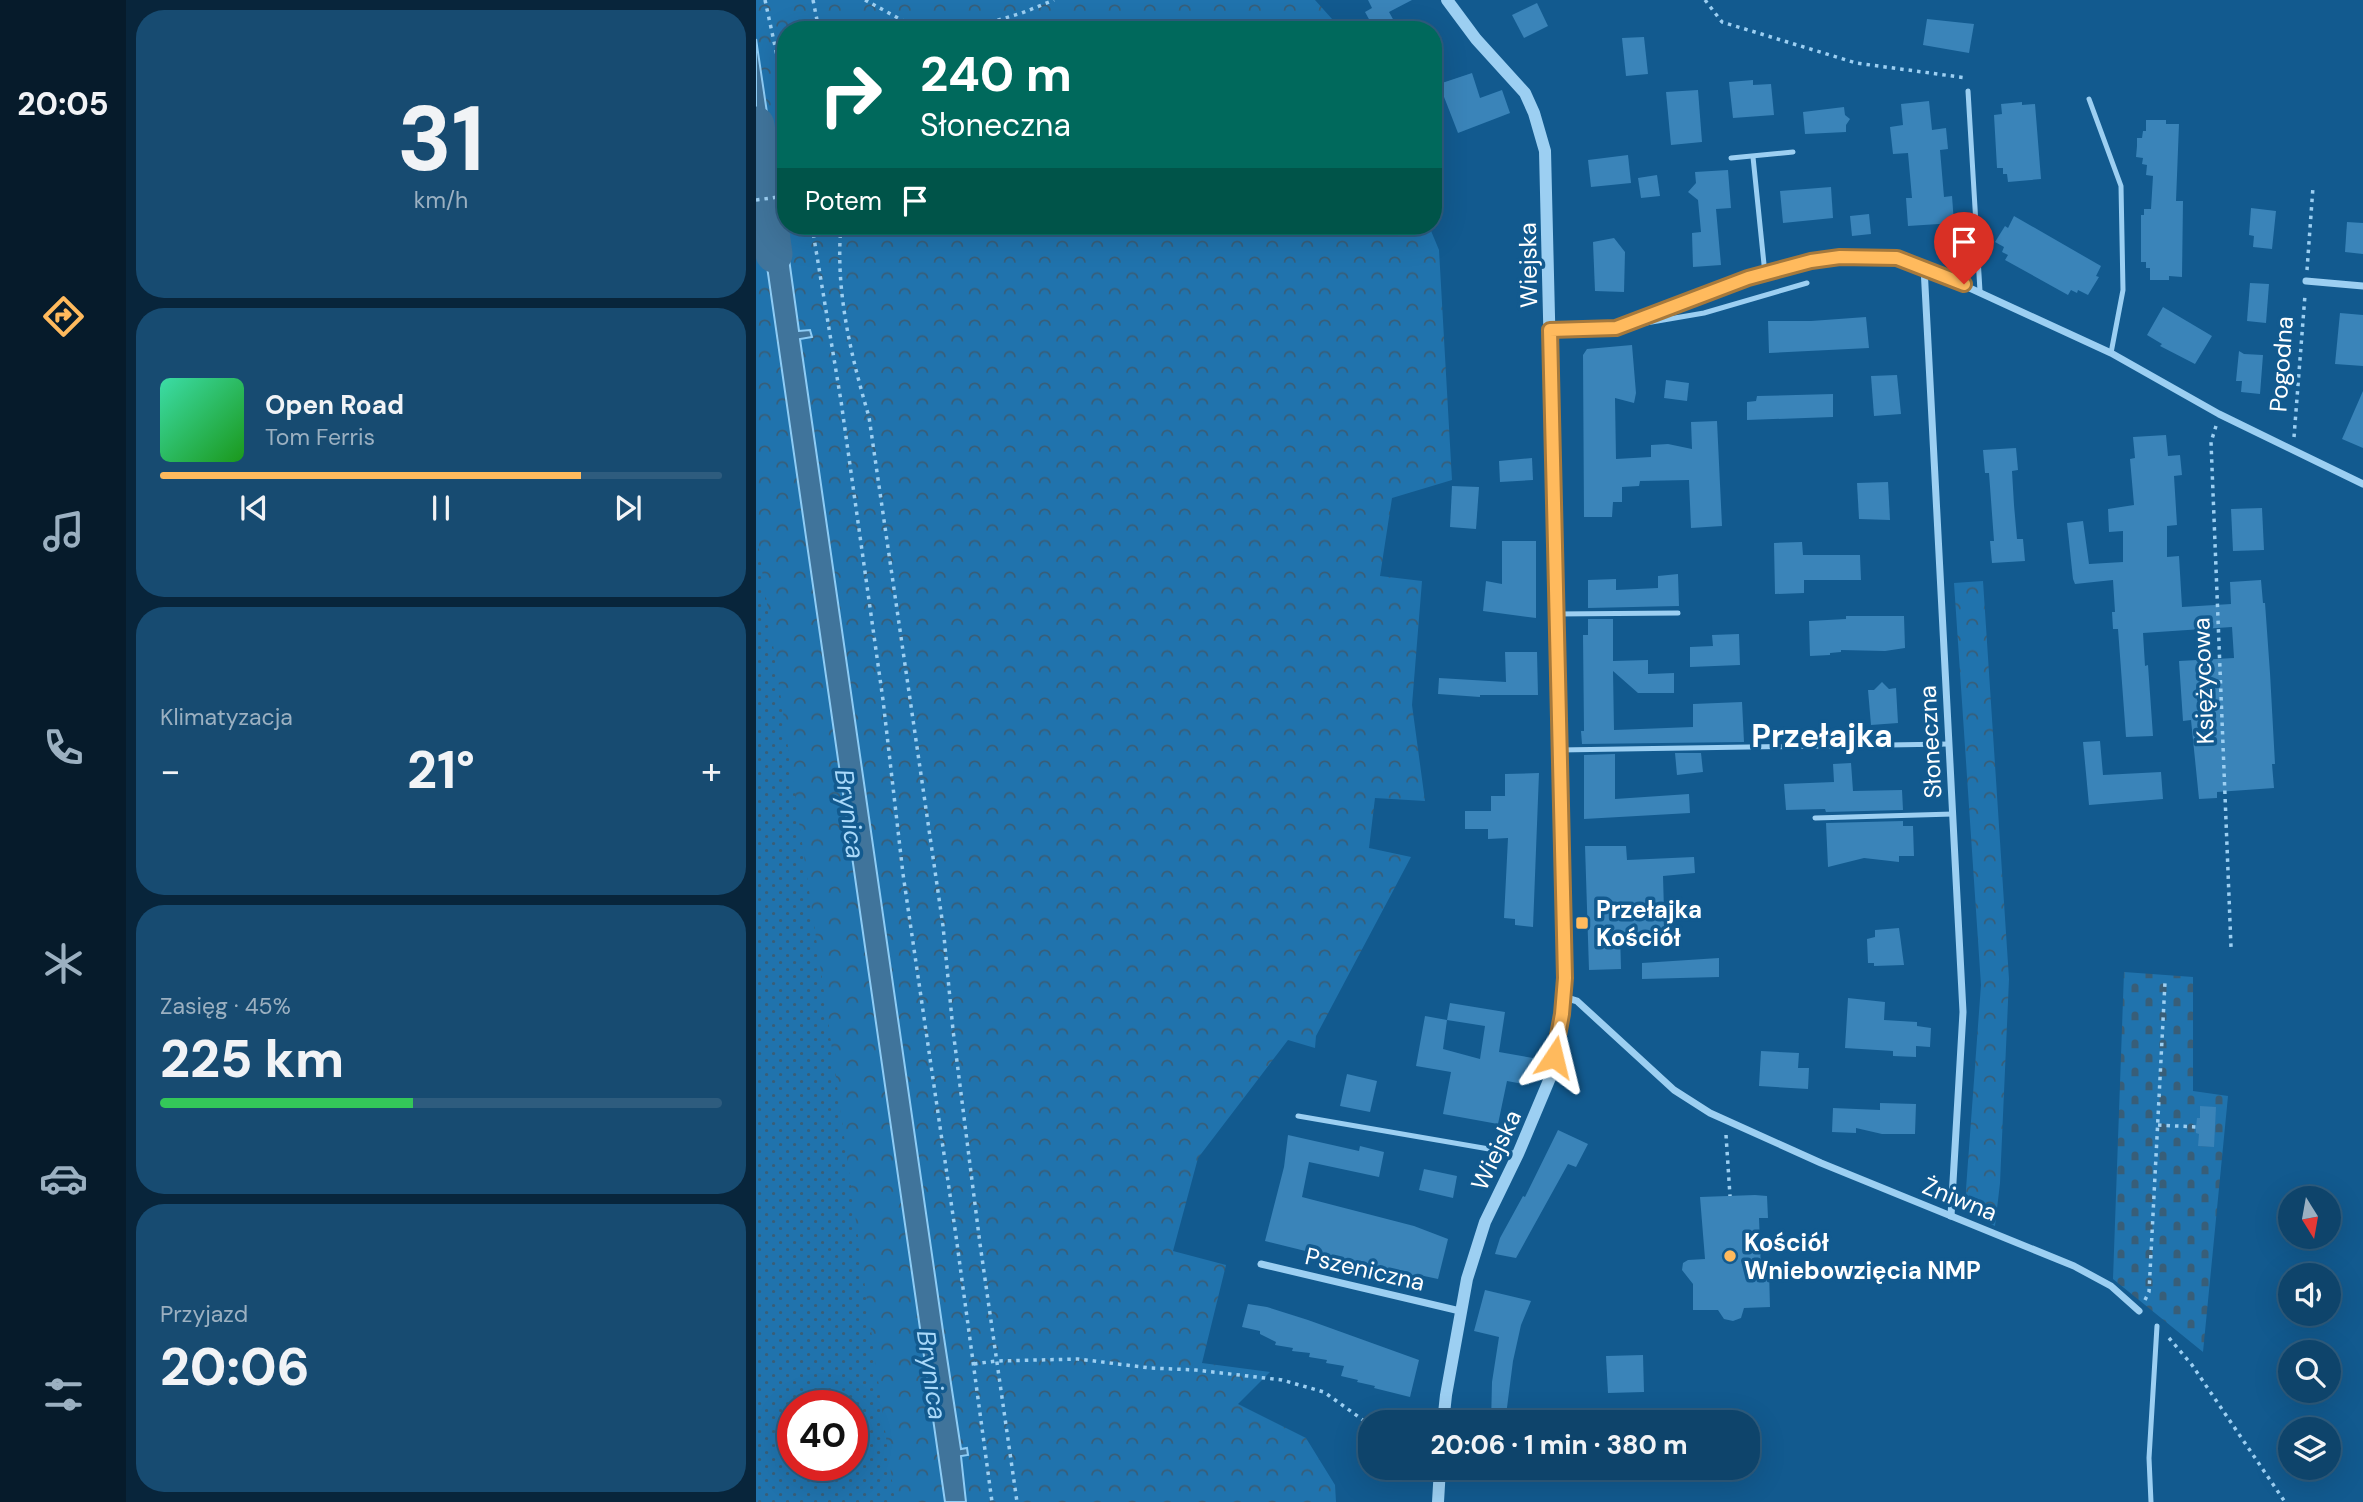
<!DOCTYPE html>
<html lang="pl">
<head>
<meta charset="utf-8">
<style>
	body { margin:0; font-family:"DM Sans",sans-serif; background:#174b71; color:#f1f3f6; height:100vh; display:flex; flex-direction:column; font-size:26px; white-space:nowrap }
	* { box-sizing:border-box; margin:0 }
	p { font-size:23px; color:#9bb0c1 }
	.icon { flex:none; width:38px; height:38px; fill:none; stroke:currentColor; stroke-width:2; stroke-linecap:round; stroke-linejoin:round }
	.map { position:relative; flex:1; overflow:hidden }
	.sheet { display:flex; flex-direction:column; gap:10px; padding:10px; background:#08253b; width:630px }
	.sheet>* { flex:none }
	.guide { position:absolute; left:21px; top:21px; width:665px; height:214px; border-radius:28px; box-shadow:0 7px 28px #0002,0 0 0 2px #2e5c7e; background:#00695c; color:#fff; overflow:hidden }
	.needle { width:46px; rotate:169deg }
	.fabs { position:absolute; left:1522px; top:1186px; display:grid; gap:14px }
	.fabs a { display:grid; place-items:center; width:63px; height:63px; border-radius:50%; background:#0e446b; box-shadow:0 7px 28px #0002,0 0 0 2px #2e5c7e; font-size:35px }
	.speed { position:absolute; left:21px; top:1390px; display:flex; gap:14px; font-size:35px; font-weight:700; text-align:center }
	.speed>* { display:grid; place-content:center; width:91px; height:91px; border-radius:50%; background:#0e446b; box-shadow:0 7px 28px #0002,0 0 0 2px #2e5c7e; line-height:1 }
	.speed .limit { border:10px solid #d22; background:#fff; color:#111 }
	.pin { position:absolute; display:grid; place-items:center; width:60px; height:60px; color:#fff; margin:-72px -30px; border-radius:50% 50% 50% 0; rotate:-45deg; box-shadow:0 0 7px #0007 }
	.pin .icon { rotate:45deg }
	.me { position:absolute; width:77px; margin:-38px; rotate:10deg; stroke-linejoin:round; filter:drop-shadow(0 0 5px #0008) }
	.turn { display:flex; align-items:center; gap:24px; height:147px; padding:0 28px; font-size:32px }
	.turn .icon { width:91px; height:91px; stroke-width:2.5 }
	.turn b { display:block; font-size:49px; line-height:60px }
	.then { display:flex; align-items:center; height:66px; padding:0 28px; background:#0003; gap:14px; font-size:26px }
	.big { font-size:52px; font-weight:800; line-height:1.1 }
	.sheet .tile { flex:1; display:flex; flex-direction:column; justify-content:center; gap:10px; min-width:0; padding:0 24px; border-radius:28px; background:#174b71 }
	.sheet .dial { align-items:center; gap:0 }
	.dial b { font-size:91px; line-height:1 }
	.song { display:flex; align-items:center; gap:21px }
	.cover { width:84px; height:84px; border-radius:10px; background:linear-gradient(135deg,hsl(160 70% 55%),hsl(120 70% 35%)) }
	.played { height:7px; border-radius:4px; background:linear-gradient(90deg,#ffba5d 75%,#2e5c7e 75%) }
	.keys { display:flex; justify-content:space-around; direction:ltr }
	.heat { display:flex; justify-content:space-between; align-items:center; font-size:38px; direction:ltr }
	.charge { height:10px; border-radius:5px; background:linear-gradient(90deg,#34c759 45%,#2e5c7e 0) }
	.trip { position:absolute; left:602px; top:1410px; width:402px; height:70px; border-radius:28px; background:#0e446b; box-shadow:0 7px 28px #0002,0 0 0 2px #2e5c7e; font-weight:800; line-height:70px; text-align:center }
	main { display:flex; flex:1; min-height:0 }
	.tab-bar { display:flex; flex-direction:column; width:126px; justify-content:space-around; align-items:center; background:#061b2b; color:#9bb0c1 }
	.tab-bar .icon { width:49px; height:49px }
	.tab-bar .current { color:#ffba5d }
	.tab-bar b { font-size:32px; color:#f1f3f6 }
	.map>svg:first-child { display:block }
</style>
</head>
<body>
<main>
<nav class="tab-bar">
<b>20:05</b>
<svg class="icon current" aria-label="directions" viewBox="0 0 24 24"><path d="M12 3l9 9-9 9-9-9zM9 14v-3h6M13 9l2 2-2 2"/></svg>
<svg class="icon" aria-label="music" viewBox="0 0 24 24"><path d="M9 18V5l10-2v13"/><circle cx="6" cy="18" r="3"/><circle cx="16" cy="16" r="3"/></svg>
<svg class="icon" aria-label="phone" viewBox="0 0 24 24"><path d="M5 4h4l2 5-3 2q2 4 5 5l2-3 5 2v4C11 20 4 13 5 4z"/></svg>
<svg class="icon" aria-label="climate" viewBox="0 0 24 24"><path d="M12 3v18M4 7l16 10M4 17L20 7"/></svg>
<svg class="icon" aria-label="car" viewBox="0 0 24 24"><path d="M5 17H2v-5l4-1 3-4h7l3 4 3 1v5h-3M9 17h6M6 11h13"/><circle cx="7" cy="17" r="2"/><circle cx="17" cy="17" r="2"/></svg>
<svg class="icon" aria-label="filters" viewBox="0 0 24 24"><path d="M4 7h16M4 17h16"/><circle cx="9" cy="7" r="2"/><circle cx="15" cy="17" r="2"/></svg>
</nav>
<section class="sheet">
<div class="tile dial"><b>31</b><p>km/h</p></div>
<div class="tile">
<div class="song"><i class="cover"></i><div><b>Open Road</b><p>Tom Ferris</p></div></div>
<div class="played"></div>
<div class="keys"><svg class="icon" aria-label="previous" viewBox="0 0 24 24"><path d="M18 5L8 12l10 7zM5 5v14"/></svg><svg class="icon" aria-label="pause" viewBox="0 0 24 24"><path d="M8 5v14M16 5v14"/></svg><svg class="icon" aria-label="next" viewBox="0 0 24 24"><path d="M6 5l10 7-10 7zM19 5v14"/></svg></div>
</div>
<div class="tile"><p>Klimatyzacja</p>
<div class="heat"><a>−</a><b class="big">21°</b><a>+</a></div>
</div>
<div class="tile"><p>Zasięg · 45%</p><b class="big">225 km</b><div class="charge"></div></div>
<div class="tile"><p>Przyjazd</p><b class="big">20:06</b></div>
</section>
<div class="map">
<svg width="1607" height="1502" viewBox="0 0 1607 1502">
	<defs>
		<pattern id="grass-dots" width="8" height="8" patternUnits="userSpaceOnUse" patternTransform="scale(1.75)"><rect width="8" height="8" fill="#2073ad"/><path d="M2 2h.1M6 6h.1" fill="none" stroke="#385e78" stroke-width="1.8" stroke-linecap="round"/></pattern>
		<pattern id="forest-crowns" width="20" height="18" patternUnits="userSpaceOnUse" patternTransform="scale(1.75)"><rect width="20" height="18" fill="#2073ad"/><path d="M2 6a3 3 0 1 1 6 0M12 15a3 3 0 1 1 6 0" fill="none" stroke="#385e78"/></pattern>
		<pattern id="cemetery-stones" width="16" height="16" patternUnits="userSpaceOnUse" patternTransform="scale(1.75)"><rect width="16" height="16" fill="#2073ad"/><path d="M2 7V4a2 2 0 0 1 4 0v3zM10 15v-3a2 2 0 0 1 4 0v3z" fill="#385e78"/></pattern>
	</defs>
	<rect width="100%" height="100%" fill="#125a8f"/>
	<path fill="url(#grass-dots)" fill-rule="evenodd" d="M0,494l145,1008h-145zM37,1405h59v60h-59z"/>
	<g fill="url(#forest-crowns)">
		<polygon points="0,0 559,0 576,19 554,30 30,30 30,226 673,226 683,250 696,480 636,498 624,576 666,581 656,705 669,801 619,798 613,848 655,857 560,1036 559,1048 532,1040 442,1158 417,1251 470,1265 446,1363 514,1372 482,1404 550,1438 579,1485 580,1502 139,1502 69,999 0,529"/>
		<path d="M1227,581l26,398 -9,204 -5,43c-24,-12 -28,-9 -29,-37l15,-204 -27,-402z"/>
	</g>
	<polygon fill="url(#cemetery-stones)" points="1368,972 1437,977 1437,1091 1472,1096 1447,1352 1357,1279"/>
	<g fill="#40749b" stroke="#8eccf5" stroke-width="2">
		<polygon points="0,39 23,193 0,197"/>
		<polygon points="25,201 43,331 54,330 56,337 44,339 187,1331 205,1449 211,1448 212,1455 205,1456 210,1502 189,1502 2,204"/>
	</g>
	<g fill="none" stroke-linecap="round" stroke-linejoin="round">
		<polyline stroke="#40749b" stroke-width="37" points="0,125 18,254"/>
	</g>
	<g fill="#3a84b9">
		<polygon points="612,0 656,0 633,12 638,21 622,30 619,30 609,12 616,8"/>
		<polygon points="781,3 792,26 768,38 756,15"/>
		<polygon points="1171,19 1218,24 1213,53 1167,45"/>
		<polygon points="888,37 892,74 870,76 866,38"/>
		<polygon points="716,73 724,98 746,90 754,113 702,133 683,84"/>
		<polygon points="997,80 997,85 1015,84 1018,115 977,118 973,82"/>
		<polygon points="942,90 946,142 915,145 910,92"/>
		<polygon points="1173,101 1176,130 1190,128 1192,149 1184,150 1188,197 1196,196 1198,223 1152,226 1150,198 1156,198 1152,153 1137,154 1134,127 1147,125 1145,104"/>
		<polygon points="1266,102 1266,105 1279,104 1285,179 1252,182 1251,174 1247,174 1247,168 1241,168 1238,115 1246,114 1245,104"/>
		<polygon points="1088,107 1089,115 1094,119 1090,125 1090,132 1049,134 1047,112"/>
		<polygon points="1390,120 1410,120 1410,124 1423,124 1420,201 1427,201 1426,277 1413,276 1413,280 1394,280 1394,268 1390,268 1390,262 1385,262 1385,215 1388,215 1388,209 1395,209 1397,176 1390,175 1391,165 1386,164 1387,158 1380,157 1381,146 1381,138 1386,138 1387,131 1390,131"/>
		<polygon points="872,155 875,183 835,187 832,160"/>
		<polygon points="972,170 975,208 960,209 965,265 937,267 936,233 945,232 942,200 932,192 940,183 939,172"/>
		<polygon points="901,175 904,196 885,198 882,178"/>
		<polygon points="1075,187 1077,218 1027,223 1024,191"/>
		<polygon points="1495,208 1520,211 1516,249 1497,247 1498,236 1493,235"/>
		<polygon points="1113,214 1115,234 1096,236 1094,216"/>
		<polygon points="1258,216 1345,266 1340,276 1343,277 1332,295 1322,290 1321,293 1315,290 1312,295 1249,260 1252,255 1246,252 1248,247 1239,242 1249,226 1252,228"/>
		<polygon points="1591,222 1607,223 1607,254 1589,252"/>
		<polygon points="858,238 869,252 868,292 839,291 837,242"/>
		<polygon points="1494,283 1513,284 1510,323 1491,321"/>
		<polygon points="1407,307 1456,336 1439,364 1404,346 1406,344 1391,335"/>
		<polygon points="1584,313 1607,315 1607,366 1579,364"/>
		<polygon points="1110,317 1113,348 1013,353 1012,321 1055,321"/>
		<polygon points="876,345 880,393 878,403 859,398 860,459 895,457 895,445 912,444 936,449 935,422 961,421 966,526 935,528 933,480 884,481 883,486 866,487 866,502 857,502 856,517 828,517 827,355 831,349"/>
		<polygon points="1483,351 1488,354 1507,355 1504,394 1485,392 1486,381 1480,381"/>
		<polygon points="1141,375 1145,414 1118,416 1115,376"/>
		<polygon points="910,380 933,383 931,401 908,398"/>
		<polygon points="1607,391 1607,448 1586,439"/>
		<polygon points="1077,394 1077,417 991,420 991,402 1000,401 1001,396"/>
		<polygon points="1410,435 1412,456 1424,455 1426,475 1418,476 1421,525 1411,526 1411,557 1423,556 1426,607 1475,604 1474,582 1505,580 1507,603 1509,603 1514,673 1519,764 1516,764 1518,788 1461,792 1461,798 1443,799 1435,720 1427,721 1423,661 1478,658 1476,627 1387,633 1389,666 1392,665 1397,736 1370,737 1362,629 1357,629 1356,612 1359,612 1357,580 1319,584 1317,579 1311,523 1327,521 1333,564 1367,562 1367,531 1353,532 1352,509 1378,505 1374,459 1379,458 1377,437"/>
		<polygon points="1260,448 1262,470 1256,471 1258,505 1261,539 1267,539 1269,561 1236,563 1234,541 1238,541 1233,473 1229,473 1227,450"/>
		<polygon points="776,458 777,480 744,482 743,461"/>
		<polygon points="1132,482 1134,520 1103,519 1101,483"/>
		<polygon points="696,486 723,487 720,529 694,527"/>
		<polygon points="1506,508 1508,550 1477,551 1475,509"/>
		<polygon points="746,541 780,541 780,618 727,611 730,581 746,584"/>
		<polygon points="1046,542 1047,555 1104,555 1105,580 1048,580 1048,593 1019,594 1018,543"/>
		<polygon points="922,574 923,606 832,608 832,580 860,579 860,590 902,588 902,576"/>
		<polygon points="1090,616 1148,616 1149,648 1129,651 1085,650 1085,652 1074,653 1074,655 1054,656 1053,621 1090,619"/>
		<polygon points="832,619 857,619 857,661 892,660 892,674 918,673 918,693 882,693 857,671 858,730 937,727 937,704 986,702 988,742 826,744 825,731 828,731 827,635 832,635"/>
		<polygon points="983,634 984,665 934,667 934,647 957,646 956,635"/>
		<polygon points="749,652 781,652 782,695 724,695 724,697 682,694 683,678 750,682"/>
		<polygon points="1126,682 1133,689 1140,688 1142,723 1115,725 1112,690 1118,690"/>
		<polygon points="1344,741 1347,775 1405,772 1407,799 1333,805 1327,742"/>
		<polygon points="919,753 945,753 947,772 921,775"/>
		<polygon points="859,754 859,799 933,794 934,813 828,819 828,755"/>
		<polygon points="1095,763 1097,791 1146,790 1147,810 1070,812 1069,809 1030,810 1028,784 1078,782 1077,764"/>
		<polygon points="783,773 777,927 759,925 759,919 748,918 752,838 732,839 732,829 709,829 709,811 735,811 735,796 749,796 749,774"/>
		<polygon points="1147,821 1147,826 1157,826 1158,856 1143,856 1143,862 1108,858 1072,867 1070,823"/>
		<polygon points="829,846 870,846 871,860 938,857 939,873 907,876 908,911 917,911 918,932 864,933 865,969 833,970"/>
		<polygon points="1143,928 1148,965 1118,966 1118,963 1112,963 1111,939 1119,937 1119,930"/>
		<polygon points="963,958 963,977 886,979 886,963"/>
		<polygon points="1092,998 1129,1002 1128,1020 1161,1022 1161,1026 1175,1028 1174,1047 1160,1046 1160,1057 1137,1056 1137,1051 1089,1048"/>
		<polygon points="694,1003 749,1012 743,1052 777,1058 773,1085 751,1081 742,1124 687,1114 695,1072 660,1066 669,1016 691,1020 687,1049 724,1059 729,1026 691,1020"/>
		<polygon points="1005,1051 1043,1053 1042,1068 1053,1068 1052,1089 1003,1086"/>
		<polygon points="591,1074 621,1081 614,1112 584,1106"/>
		<polygon points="1124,1103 1160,1104 1159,1134 1126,1134 1100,1128 1100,1133 1076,1132 1077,1108 1124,1110"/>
		<polygon points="1444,1106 1460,1107 1458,1147 1442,1146 1443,1134 1440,1133 1440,1127 1441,1118 1444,1118"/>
		<polygon points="802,1130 832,1144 820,1167 812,1164 760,1258 739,1254 744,1238 767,1196 769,1197"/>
		<polygon points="532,1135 603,1151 604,1146 628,1152 623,1177 553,1162 546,1197 658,1226 692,1239 682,1279 668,1276 667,1280 509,1241 528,1167"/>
		<polygon points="668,1169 701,1176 697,1198 663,1190"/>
		<polygon points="999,1195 1011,1196 1012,1218 1003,1218 1005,1271 1013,1271 1014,1307 988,1308 985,1318 977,1321 968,1319 962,1310 937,1310 937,1284 926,1270 927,1263 932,1260 949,1259 944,1197"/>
		<polygon points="729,1290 775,1301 765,1325 757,1361 749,1423 735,1423 736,1382 743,1337 718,1331"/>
		<polygon points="492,1304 511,1307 552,1320 663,1360 654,1397 618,1388 619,1386 601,1382 602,1380 585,1376 588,1366 570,1363 571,1360 553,1357 554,1353 536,1351 537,1348 519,1345 520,1342 504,1334 504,1331 486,1327"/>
		<polygon points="887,1355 888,1392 852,1393 850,1356"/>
	</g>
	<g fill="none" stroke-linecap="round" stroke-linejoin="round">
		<g stroke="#9ccff2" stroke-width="3.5" stroke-dasharray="3.5 5" stroke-linecap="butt">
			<polyline points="9,0 30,97"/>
			<polyline points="57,0 63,30"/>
			<polyline points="109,0 164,30"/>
			<polyline points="949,0 966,22 1100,63 1211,78"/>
			<polyline points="209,30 266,13 298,0"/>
			<polyline points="0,200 30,196"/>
			<polyline points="56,226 85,401 127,700 147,874 200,1236 236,1502"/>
			<path d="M85,226c-6,64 10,130 28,191l74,509 10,104 27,214 37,258"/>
			<polyline points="1551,270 1557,187"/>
			<polyline points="1460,426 1455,442 1475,947"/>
			<polyline points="1538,437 1549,295"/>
			<polyline points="1402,1125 1440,1127"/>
			<polyline points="970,1135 974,1196"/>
			<polyline points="1389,1300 1393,1292 1409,982"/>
			<polyline points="1413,1338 1436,1365 1529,1502"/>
			<polyline points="218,1364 240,1361 322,1359 394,1368 440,1370 526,1380 568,1392 614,1425"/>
		</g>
		<g stroke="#9ccff2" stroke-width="5">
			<polyline points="1212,91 1224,291"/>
			<polyline points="1333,99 1365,186 1367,290 1355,353"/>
			<polyline points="997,157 1009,274"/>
			<polyline points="975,158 1037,152"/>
			<polyline points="884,324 948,313 1051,283"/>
			<polyline points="800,614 922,613"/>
			<polyline points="803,750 1193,744"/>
			<polyline points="1059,818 1197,814"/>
			<polyline points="542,1116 762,1154"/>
			<polyline points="1395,1502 1393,1458 1401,1326"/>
		</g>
		<g stroke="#9ccff2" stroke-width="7">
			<polyline points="1168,267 1355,353 1463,414 1607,484"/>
			<polyline points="1550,281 1607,286"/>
			<path d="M794,330c21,0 44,2 65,-2 18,-2 38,-13 55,-19 85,-30 163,-70 254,-42l39,745 -12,204"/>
			<polyline points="808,997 821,1001 918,1090 954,1113 1065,1163 1318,1266 1355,1286 1383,1311"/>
			<polyline points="505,1264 704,1311"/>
		</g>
		<g stroke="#9ccff2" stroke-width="12">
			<polyline points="687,1423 690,1395 711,1279 729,1222 762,1154 794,1078 806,1014 809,978 789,151 778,113 769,93 720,39 691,0"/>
			<polyline points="682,1502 684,1468"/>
		</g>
	</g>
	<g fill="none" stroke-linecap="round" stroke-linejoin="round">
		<g stroke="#a6793c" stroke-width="18">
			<polyline id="route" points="798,1057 806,1014 809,978 794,330 860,328 992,278 1055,261 1084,257 1141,258 1208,284"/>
		</g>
		<use href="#route" stroke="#ffba5d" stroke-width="12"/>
	</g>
	<g fill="#ffba5d" stroke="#125a8f" stroke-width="2.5">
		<rect x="819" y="916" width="14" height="14" rx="3.5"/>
		<circle cx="974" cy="1256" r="7"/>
	</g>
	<g text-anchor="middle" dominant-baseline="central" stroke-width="7" stroke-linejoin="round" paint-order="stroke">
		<g font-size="24" fill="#fff" stroke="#125a8f">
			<text transform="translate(772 265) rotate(-91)">Wiejska</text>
			<text transform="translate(1525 364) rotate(-86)">Pogodna</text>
			<text transform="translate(1447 681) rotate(-92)">Księżycowa</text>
			<text transform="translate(1174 742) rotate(-93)">Słoneczna</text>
			<text transform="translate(740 1150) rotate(-65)">Wiejska</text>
			<text transform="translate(1204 1199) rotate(22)">Żniwna</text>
			<text transform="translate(609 1269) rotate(13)">Pszeniczna</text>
		</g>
		<g font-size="24" font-weight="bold" fill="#fff" stroke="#125a8f" text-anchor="start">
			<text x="840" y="909">Przełajka<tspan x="840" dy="28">Kościół</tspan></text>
			<text x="988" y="1242">Kościół<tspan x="988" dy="28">Wniebowzięcia NMP</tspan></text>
		</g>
		<g font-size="26" font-style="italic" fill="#a8d8f9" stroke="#125a8f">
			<text transform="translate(94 814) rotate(82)">Brynica</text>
			<text transform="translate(176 1375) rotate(82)">Brynica</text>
		</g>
		<g font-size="32" font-weight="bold" fill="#fff" stroke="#125a8f">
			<text x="1066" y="736">Przełajka</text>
		</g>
	</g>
</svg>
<div class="fabs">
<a><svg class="needle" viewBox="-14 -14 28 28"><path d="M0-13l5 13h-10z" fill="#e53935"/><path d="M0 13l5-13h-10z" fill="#9bb0c1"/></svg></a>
<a><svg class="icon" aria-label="sound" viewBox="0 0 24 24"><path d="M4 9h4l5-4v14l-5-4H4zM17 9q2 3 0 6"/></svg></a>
<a><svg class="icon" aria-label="search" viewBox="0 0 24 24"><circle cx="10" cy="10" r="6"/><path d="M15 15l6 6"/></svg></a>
<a><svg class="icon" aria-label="layers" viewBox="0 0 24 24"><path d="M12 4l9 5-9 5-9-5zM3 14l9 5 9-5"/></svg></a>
</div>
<div class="speed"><div class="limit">40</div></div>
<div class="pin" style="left:1208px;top:284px;background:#d93025"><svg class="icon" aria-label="arrive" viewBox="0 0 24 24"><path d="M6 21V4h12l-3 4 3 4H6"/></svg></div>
<svg class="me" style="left:798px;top:1057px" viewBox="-20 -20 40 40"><path d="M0-17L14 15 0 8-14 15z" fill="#ffba5d" stroke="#fff" stroke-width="4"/></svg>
<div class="trip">20:06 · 1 min · 380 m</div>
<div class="guide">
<div class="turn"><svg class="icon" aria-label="right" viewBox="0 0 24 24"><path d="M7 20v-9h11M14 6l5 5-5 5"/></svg><div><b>240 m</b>Słoneczna</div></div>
<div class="then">Potem<svg class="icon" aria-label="arrive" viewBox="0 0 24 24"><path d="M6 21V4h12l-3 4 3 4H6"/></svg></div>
</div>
</div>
</main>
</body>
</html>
